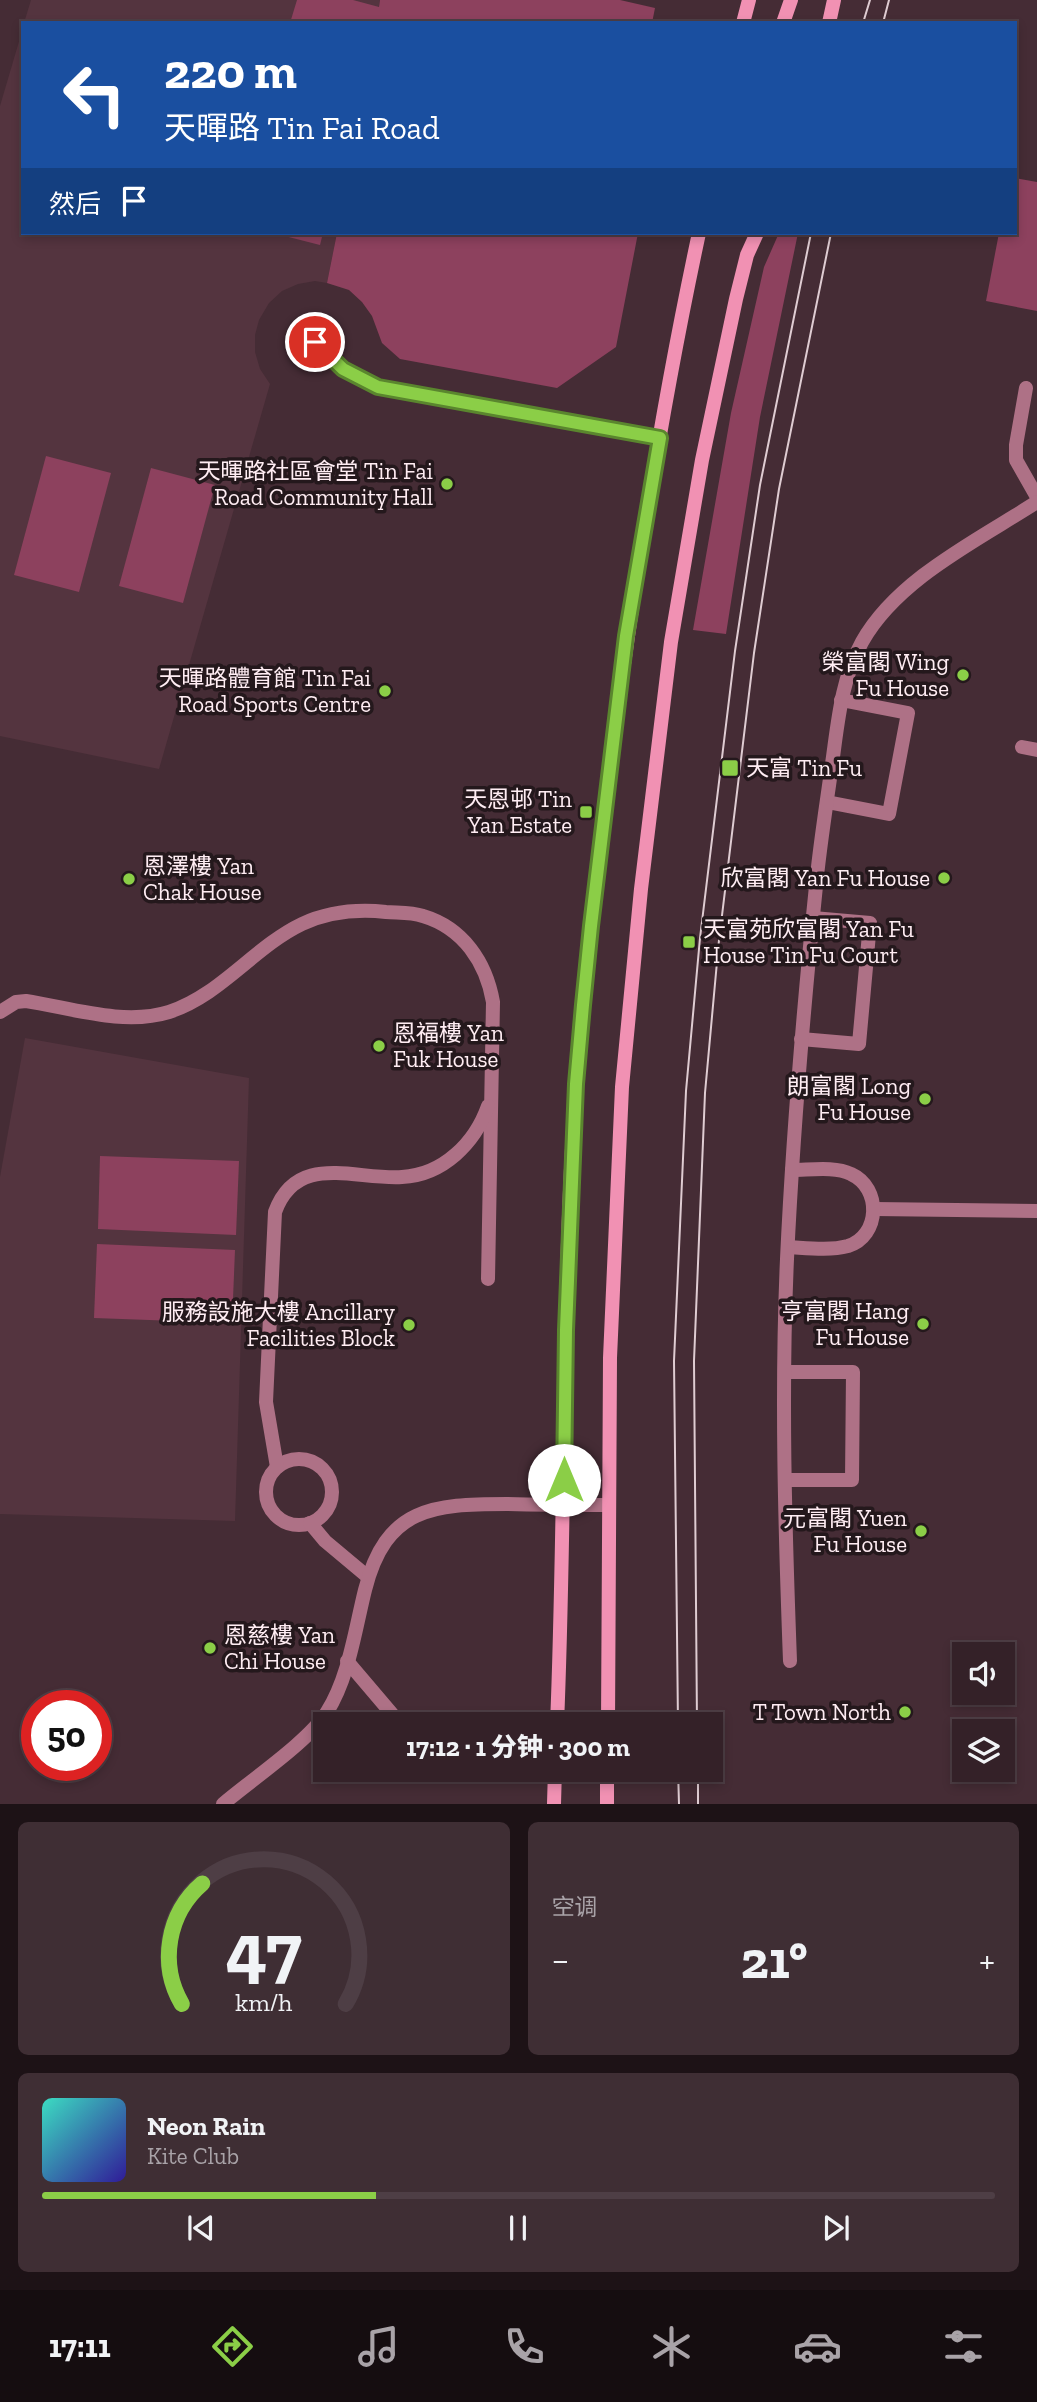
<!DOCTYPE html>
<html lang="zh">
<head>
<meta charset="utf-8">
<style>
	body { margin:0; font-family:"Zilla Slab","Noto Sans SC",serif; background:#3f2e34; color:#f1f3f6; height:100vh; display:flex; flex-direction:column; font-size:26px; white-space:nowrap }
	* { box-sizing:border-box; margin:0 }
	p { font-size:23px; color:#a9a3a8 }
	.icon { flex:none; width:38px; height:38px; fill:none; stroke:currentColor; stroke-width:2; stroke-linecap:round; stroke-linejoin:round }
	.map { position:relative; height:1804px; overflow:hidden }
	.panel { display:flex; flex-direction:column; gap:18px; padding:18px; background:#1d1216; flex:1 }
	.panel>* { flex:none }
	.banner { position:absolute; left:21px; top:21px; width:996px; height:214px; border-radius:0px; box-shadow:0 4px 10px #0003,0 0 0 2px #4e3e45; background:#1a4fa0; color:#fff; overflow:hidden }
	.buttons { position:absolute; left:952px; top:1642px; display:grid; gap:14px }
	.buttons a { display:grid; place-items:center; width:63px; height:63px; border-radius:0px; background:#342128; box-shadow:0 4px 10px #0003,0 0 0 2px #4e3e45; font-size:35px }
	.speed { position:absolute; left:21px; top:1690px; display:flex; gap:14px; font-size:35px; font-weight:700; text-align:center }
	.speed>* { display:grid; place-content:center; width:91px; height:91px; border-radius:50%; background:#342128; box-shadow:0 4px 10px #0003,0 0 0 2px #4e3e45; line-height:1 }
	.speed .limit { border:10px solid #d22; background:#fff; color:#111 }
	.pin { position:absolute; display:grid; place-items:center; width:60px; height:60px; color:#fff; margin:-30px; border:4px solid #fff; border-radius:50%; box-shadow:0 2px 7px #0007 }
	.me { position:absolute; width:77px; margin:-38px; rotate:0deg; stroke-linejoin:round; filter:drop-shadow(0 0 5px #0008) }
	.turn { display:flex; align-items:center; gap:24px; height:147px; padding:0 28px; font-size:32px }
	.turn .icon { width:91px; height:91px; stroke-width:2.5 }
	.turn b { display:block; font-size:49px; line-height:60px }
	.then { display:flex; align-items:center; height:66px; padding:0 28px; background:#0003; gap:14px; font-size:26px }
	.big { font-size:52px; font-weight:800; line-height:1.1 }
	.panel .tile { flex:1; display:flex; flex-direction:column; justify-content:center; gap:10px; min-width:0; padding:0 24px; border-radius:10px; background:#3f2e34 }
	.panel .dial { align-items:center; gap:0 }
	.dial svg { height:182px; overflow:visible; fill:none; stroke:#4e3e45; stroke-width:7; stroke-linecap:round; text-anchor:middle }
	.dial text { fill:#f1f3f6; stroke:none }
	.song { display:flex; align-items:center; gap:21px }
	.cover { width:84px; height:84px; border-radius:10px; background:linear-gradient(135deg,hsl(170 70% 55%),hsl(250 70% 35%)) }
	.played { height:7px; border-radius:4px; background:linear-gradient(90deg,#8bce47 35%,#4e3e45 35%) }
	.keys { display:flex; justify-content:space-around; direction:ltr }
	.heat { display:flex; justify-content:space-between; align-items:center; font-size:38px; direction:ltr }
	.panel .tiles { flex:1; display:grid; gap:18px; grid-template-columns:1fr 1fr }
	.tile:last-child { grid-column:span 2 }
	.trip { position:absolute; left:313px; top:1712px; width:410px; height:70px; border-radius:0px; background:#342128; box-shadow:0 4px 10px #0003,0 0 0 2px #4e3e45; font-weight:800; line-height:70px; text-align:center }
	.menu { display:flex; height:112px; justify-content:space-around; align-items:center; background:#150d10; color:#a9a3a8 }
	.menu .icon { width:49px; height:49px }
	.menu .on { color:#8bce47 }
	.menu b { font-size:32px; color:#f1f3f6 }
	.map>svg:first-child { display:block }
</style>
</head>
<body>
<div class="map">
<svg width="1037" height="1804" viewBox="0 0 1037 1804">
	<rect width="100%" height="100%" fill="#452c35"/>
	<g fill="#54343f">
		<polygon points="31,0 380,0 376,23 24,23"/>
		<polygon points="23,28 23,233 337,233 327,283 315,281 298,284 282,291 269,303 259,320 255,335 255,352 260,369 270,384 159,769 0,736 0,106"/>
		<polygon points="25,1038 249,1078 235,1521 0,1514 0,1177"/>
	</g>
	<g fill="#8d415e">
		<polygon points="297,0 353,0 379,7 380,0 620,0 655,8 652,23 290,23"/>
		<polygon points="1015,178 1037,182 1037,311 986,301 999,233 1015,233"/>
		<polygon points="273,233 323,233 320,245"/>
		<polygon points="337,233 638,233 616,347 557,388 400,359 382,343 372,316 362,302 349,290 327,283"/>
		<polygon points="779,233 798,233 760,417 726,634 693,630 731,413 764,267"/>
		<polygon points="46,456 111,473 79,592 14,575"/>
		<polygon points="151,468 215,485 183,603 119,586"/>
		<polygon points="100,1156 239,1161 236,1235 98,1229"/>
		<polygon points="97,1244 235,1250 232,1323 94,1318"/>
	</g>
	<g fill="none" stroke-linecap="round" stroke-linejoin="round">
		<g stroke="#ae7186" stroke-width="14">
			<polyline points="1026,388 1016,445 1016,460 1037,497"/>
			<polyline points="1022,747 1037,750"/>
			<polyline points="827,802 889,814 908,713 841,700"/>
			<path d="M0,1012l16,-10 10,-1c45,7 98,25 143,11 52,-17 85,-65 133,-88 26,-12 56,-15 84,-12 12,1 25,0 37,4 40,12 63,46 70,86l-5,277"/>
			<polyline points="801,1039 859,1044 870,923 813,918"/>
			<polyline points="874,1209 1037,1211"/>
			<path d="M788,1247c19,1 41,4 60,-1 32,-10 34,-58 3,-72 -16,-8 -41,-4 -59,-4"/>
			<polyline points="785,1372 853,1372 852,1480 785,1480"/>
			<circle cx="299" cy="1492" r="33"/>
			<path d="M277,1467l-11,-65 9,-190c22,-60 79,-32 127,-35 41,-2 73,-34 86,-71"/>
			<polyline points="310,1523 325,1541 368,1577"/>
			<polyline points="347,1661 398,1721"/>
			<path d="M790,1661c-5,-134 -9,-268 -3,-402 6,-128 17,-256 30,-383 4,-38 10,-75 15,-112 6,-42 9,-84 30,-122 35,-63 116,-102 175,-140"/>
			<path d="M223,1804c28,-24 86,-63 104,-92 22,-35 28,-82 38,-122 21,-83 68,-86 142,-86 34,1 68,1 102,1"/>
		</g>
		<polyline stroke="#ae7186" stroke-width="14" points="315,342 343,369 378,387 660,438"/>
		<g stroke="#f191b3" stroke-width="14">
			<polyline points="743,23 749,0"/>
			<polyline points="783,23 791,0"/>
			<polyline points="829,23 834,0"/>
			<path d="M557,1724c9,-214 4,-428 19,-641 8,-105 21,-210 34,-315 23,-179 51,-358 89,-535"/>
			<polyline points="608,1724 610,1358 622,1087 641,889 671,642 702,460 736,299 747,255 757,233"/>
			<polyline points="554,1804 555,1769"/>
			<polyline points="607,1804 607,1769"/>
		</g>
		<g stroke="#dfccd2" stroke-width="2">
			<polyline points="863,23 870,0"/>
			<polyline points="883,23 889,0"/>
			<polyline points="678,1724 674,1361 686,1091 700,938 735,651 760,485 811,233"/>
			<polyline points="697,1724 694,1361 705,1093 719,940 754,653 779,489 831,233"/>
			<polyline points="678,1769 679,1804"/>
			<polyline points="698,1769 698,1804"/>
		</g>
	</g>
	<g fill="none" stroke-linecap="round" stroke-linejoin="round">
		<g stroke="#5a862e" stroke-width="18">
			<polyline id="route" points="315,342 343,369 378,387 660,438 626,636 591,926 583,1005 576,1084 566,1330 564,1480"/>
		</g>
		<use href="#route" stroke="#8bce47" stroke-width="12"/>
	</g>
	<g fill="#8bce47" stroke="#24181c" stroke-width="2.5">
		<circle cx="447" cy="484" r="7"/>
		<circle cx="963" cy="675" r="7"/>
		<circle cx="385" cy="691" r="7"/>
		<rect x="721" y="759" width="18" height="18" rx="3.5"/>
		<rect x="579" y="805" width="14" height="14" rx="3.5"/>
		<circle cx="944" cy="878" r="7"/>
		<circle cx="129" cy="879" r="7"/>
		<rect x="682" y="935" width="14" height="14" rx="3.5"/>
		<circle cx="379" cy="1046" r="7"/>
		<circle cx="925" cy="1099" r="7"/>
		<circle cx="923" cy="1324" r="7"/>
		<circle cx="409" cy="1325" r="7"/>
		<circle cx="921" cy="1531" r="7"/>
		<circle cx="210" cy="1648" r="7"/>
		<circle cx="905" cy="1712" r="7"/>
	</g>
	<g text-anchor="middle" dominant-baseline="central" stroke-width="7" stroke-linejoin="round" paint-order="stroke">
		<g font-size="23" fill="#ffedf3" stroke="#24181c" text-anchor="end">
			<text x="433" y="471">天暉路社區會堂 Tin Fai<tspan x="433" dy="26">Road Community Hall</tspan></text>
			<text x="949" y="662">榮富閣 Wing<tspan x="949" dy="26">Fu House</tspan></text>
			<text x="371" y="678">天暉路體育館 Tin Fai<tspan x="371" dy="26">Road Sports Centre</tspan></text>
			<text x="746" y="768" text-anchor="start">天富 Tin Fu</text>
			<text x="572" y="799">天恩邨 Tin<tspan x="572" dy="26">Yan Estate</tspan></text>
			<text x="143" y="866" text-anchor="start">恩澤樓 Yan<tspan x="143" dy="26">Chak House</tspan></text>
			<text x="930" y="878">欣富閣 Yan Fu House</text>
			<text x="703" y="929" text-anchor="start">天富苑欣富閣 Yan Fu<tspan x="703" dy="26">House Tin Fu Court</tspan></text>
			<text x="393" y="1033" text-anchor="start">恩福樓 Yan<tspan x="393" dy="26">Fuk House</tspan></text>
			<text x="911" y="1086">朗富閣 Long<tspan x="911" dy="26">Fu House</tspan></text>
			<text x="909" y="1311">亨富閣 Hang<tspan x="909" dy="26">Fu House</tspan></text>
			<text x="395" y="1312">服務設施大樓 Ancillary<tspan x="395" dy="26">Facilities Block</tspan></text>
			<text x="907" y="1518">元富閣 Yuen<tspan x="907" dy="26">Fu House</tspan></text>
			<text x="224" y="1635" text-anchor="start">恩慈樓 Yan<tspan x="224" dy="26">Chi House</tspan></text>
			<text x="891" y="1712">T Town North</text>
		</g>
	</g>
</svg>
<div class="buttons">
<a><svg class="icon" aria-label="sound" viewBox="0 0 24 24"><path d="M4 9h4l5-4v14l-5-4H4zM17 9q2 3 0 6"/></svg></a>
<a><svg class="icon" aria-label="layers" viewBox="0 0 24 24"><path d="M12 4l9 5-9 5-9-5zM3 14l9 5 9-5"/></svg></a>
</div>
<div class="speed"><div class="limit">50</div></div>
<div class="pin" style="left:315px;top:342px;background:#d93025"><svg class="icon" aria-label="arrive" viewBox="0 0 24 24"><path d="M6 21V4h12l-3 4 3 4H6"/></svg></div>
<svg class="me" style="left:564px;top:1480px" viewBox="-20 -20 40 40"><circle r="19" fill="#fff"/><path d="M0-13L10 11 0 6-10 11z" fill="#8bce47"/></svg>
<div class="trip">17:12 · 1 分钟 · 300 m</div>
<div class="banner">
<div class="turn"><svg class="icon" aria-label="left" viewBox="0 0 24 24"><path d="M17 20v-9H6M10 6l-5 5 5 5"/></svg><div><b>220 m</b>天暉路 Tin Fai Road</div></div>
<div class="then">然后<svg class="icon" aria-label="arrive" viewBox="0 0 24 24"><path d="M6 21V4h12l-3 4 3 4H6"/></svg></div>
</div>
</div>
<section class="panel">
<div class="tiles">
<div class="tile dial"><svg viewBox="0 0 100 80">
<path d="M14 69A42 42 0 1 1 86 69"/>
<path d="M14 69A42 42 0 0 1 23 16" stroke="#8bce47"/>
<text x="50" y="56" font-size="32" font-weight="700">47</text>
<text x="50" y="72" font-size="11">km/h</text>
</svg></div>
<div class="tile"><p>空调</p>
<div class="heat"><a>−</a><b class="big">21°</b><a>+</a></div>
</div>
<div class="tile">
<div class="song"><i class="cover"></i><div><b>Neon Rain</b><p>Kite Club</p></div></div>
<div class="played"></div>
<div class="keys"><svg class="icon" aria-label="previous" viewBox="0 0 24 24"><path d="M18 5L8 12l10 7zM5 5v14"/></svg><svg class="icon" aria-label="pause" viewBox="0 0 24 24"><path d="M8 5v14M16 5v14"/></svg><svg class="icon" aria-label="next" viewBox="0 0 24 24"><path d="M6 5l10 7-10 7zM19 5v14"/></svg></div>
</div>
</div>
</section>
<nav class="menu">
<b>17:11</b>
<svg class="icon on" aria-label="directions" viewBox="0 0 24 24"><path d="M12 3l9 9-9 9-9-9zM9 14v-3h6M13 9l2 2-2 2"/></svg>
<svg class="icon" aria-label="music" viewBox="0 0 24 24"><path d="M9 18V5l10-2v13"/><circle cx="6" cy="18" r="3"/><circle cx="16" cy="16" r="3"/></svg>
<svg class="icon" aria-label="phone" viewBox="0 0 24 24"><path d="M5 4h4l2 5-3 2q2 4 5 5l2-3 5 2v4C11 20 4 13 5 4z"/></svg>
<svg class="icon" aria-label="climate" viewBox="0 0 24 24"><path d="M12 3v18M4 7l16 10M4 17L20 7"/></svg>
<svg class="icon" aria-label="car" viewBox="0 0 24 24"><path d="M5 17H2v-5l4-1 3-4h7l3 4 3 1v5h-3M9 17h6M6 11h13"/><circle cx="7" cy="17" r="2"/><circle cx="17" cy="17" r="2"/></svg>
<svg class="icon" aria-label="filters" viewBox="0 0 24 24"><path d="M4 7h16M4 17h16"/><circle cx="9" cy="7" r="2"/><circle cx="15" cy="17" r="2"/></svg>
</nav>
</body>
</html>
